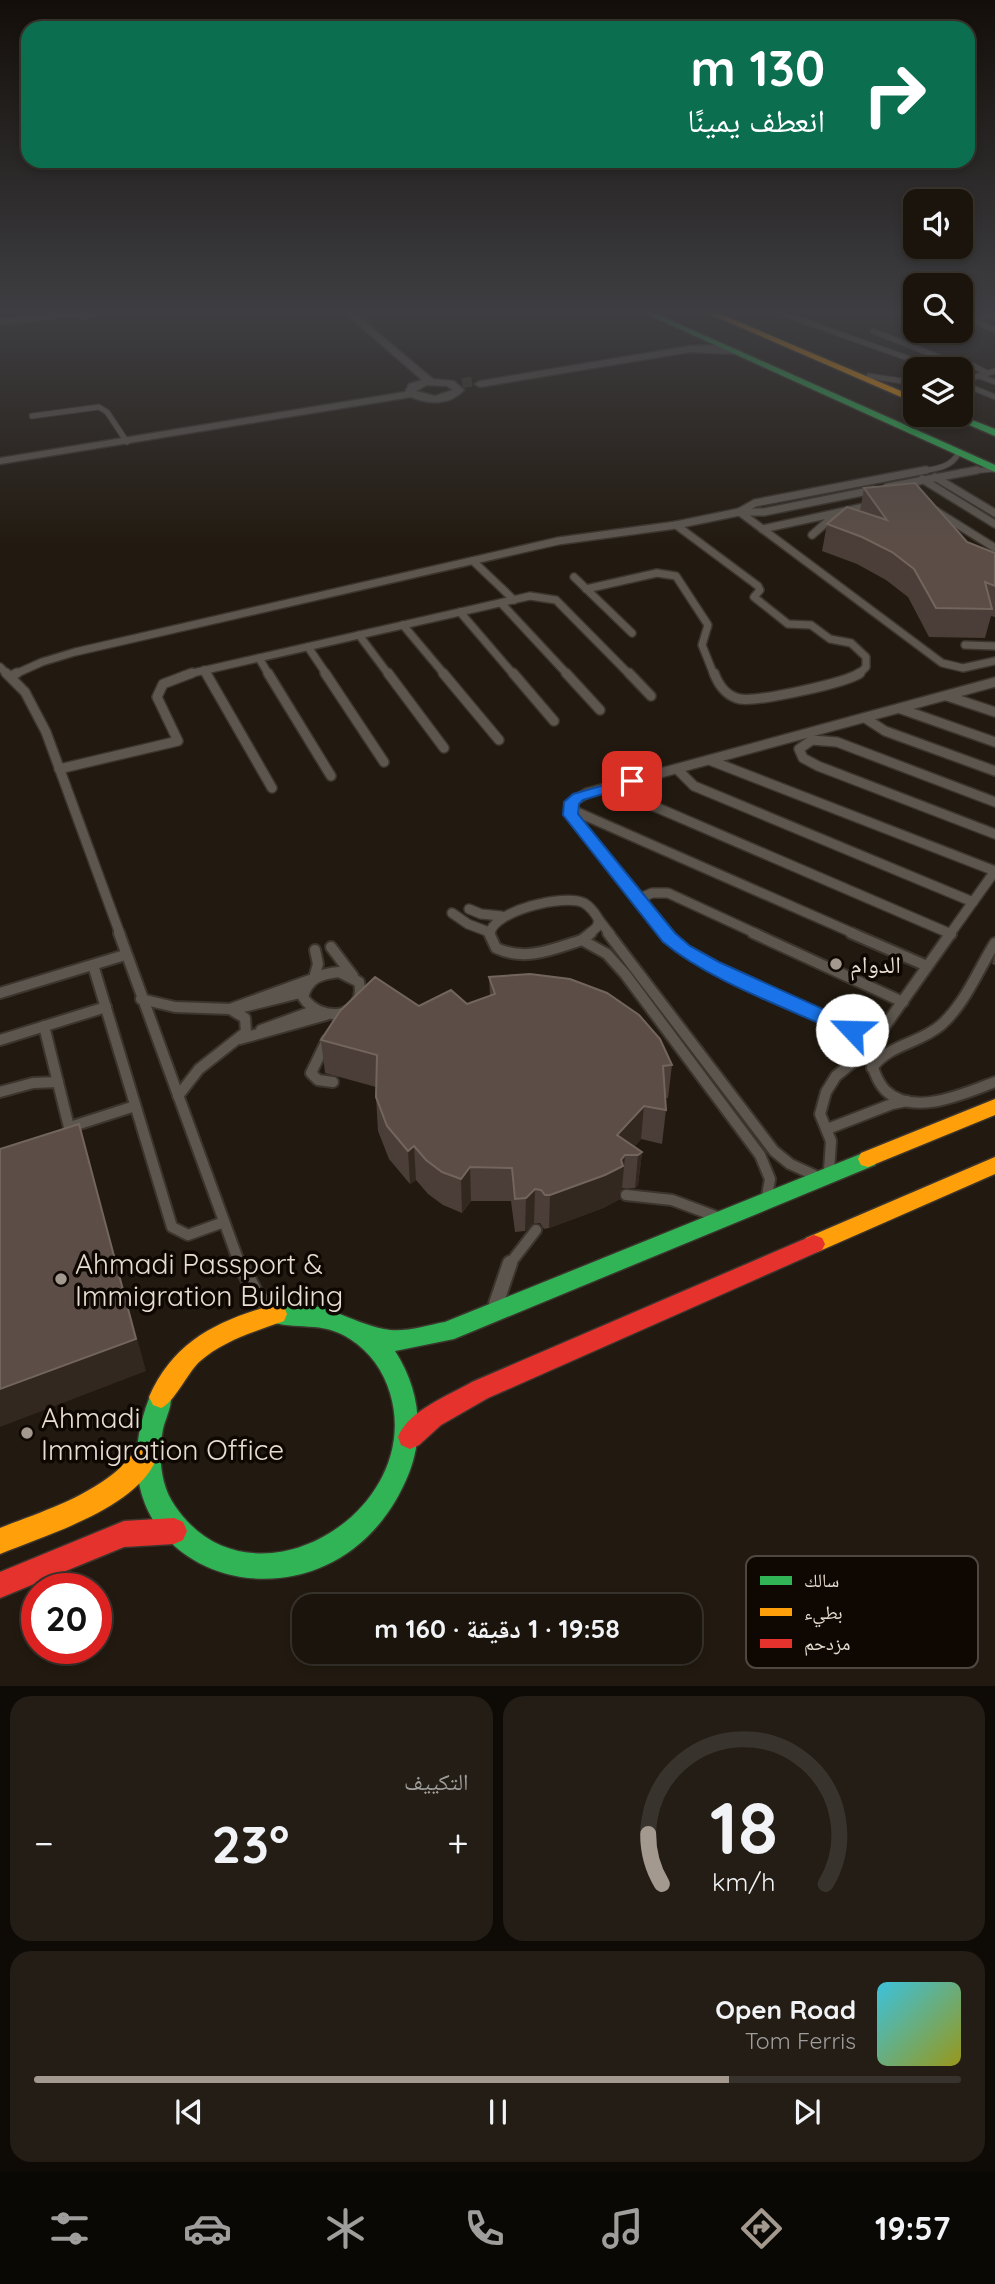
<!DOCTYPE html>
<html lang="ar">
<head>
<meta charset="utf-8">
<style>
	body { margin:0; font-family:Quicksand,"Noto Naskh Arabic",sans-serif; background:#231d15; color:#f1f3f6; direction:rtl; height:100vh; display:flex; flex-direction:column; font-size:26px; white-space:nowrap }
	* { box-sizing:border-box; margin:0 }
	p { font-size:23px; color:#9f9e9d }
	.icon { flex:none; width:38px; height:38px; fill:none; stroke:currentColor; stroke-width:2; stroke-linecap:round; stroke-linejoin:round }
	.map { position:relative; height:1686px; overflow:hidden; direction:ltr }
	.side { display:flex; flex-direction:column; gap:10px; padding:10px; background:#0e0b07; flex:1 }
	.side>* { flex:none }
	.hud { position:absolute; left:21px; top:21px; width:954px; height:147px; border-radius:21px; box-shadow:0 4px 10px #0003,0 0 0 2px #38332d; direction:rtl; background:#0b6e4f; color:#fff; overflow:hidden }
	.buttons { position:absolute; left:903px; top:189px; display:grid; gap:14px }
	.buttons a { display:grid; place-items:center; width:70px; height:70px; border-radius:14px; background:#1a140c; box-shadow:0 4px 10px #0003,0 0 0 2px #38332d; font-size:35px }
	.speed { position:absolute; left:21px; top:1573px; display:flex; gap:14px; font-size:35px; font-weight:700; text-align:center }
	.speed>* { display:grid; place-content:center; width:91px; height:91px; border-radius:50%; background:#1a140c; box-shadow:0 4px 10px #0003,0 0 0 2px #38332d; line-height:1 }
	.speed .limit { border:10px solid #d22; background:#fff; color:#111 }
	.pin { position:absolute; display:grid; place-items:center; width:60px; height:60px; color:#fff; margin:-30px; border-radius:14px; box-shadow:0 4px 10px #0006 }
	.me { position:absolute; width:77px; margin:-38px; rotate:294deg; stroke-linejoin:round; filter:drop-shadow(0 0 5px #0008) }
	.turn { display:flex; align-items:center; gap:24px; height:147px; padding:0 35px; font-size:32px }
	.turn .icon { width:91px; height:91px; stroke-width:2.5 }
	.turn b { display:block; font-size:49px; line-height:60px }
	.big { font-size:52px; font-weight:700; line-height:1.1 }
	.side .tile { flex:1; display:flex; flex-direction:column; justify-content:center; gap:10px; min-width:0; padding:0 24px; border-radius:21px; background:#231d15 }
	.side .dial { align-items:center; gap:0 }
	.dial svg { height:182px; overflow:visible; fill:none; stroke:#38332d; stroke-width:7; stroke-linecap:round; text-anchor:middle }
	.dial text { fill:#f1f3f6; stroke:none }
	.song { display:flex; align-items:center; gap:21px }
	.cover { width:84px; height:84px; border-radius:10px; background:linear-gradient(135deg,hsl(190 70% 55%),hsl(60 70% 35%)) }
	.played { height:7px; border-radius:4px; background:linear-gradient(90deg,#a3998e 75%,#38332d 75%) }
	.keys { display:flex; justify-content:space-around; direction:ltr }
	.heat { display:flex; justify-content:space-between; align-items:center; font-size:38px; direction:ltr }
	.side .tiles { flex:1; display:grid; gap:10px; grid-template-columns:1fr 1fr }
	.tile:last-child { grid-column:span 2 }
	.trip { position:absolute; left:292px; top:1594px; width:410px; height:70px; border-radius:21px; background:#1a140c; box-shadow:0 4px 10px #0003,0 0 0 2px #38332d; font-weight:700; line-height:70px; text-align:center; direction:rtl }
	.dock { display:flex; height:112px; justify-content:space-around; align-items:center; background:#0a0805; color:#9f9e9d }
	.dock .icon { width:49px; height:49px }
	.dock .selected { color:#a3998e }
	.dock b { font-size:32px; color:#f1f3f6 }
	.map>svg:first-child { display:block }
</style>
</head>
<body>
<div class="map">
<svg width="995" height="1686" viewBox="0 0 995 1686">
	<rect width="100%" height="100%" fill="#221a10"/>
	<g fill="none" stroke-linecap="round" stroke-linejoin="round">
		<polyline stroke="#40372d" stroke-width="10" stroke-dasharray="10 5" stroke-linecap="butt" points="462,383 477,381"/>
		<g stroke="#3c352e" stroke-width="7">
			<g id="lane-far4">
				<polyline points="778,312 938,369"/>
				<polyline points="961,314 977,312 995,317"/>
				<polyline points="989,315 974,321 995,330"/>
				<polyline points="873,331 941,358 972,365 987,373"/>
				<polyline points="869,376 915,383"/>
				<polyline points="979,376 995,382"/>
				<polyline points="961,381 995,371"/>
				<polyline points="961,383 995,397"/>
				<polyline points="32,416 99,407 107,412 127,442"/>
				<path d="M917,472c15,-3 33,-3 41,-18"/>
				<polyline points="960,472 995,469"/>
			</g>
		</g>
		<g stroke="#3c352e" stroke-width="10">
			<g id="lane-far3">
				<polyline points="935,477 995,513"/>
				<polyline points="922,479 995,524"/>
				<polyline points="887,487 977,470"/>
				<polyline points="936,511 995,548"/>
				<polyline points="739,512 755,503 926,470"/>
				<polyline points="741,513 942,663 963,668 995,661"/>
				<polyline points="676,525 758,586 760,590 754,597 788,624 811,625 830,639 851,643 866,657 866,667 858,675"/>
				<polyline points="762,529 873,505"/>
				<polyline points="812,535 837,513"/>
				<polyline points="473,561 514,600"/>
				<polyline points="574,577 632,633"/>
				<polyline points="586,589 657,573 676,576 708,625 702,645 714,675"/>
				<polyline points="501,603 568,675"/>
				<polyline points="460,612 514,675"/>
				<polyline points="403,625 445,675"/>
				<polyline points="359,635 389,675"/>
				<polyline points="965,645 995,646"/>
				<polyline points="308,647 327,675"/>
				<polyline points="259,658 269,675"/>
				<polyline points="0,667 8,675"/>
				<polyline points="204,670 207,675"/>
				<polyline points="13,675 42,662 75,652 558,541 676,525 739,512 764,512 873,490"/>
				<polyline points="184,675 530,596 556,600 630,675"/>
			</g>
		</g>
		<g stroke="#3c352e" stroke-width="12">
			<g id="lane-far2">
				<polyline points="6,673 25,692 46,732 120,934"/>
				<polyline points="206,673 272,788"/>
				<polyline points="268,673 331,776"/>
				<polyline points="325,673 384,762"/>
				<polyline points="388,673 444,748"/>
				<polyline points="443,673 499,740"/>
				<polyline points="513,673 554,721"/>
				<polyline points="566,673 600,710"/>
				<polyline points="629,673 651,696"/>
				<path d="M714,673c5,13 12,23 26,26 18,3 106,-16 120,-26"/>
				<polyline points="11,676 17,673"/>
				<polyline points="947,696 995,712"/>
				<polyline points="901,709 995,742"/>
				<polyline points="865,718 885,731 995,771"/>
				<polyline points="709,760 995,871 950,934"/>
				<polyline points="59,769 178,741 157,697 163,684 192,673"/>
				<polyline points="677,769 694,786 973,902"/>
				<polyline points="609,787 951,934"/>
				<polyline points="995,802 837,742 812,740 799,749 803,758 818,766 995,834"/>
				<polyline points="570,809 855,934"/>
				<polyline points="638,899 652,893 668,893 757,934"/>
				<polyline points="469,909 481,914 501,916"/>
				<polyline points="452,913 468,924 489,932"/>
				<polyline points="599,920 610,934"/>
				<path d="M490,934c2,-23 75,-41 94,-31 7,4 11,10 15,17l-2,7 -8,7"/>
				<polyline points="666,934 574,820 570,809 572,802 587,793 995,682"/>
			</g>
		</g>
		<g stroke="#3c352e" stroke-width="14">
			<g id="lane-far1">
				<polyline points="119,933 240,1265"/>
				<path d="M489,933l7,15c30,14 57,1 86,-8"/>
				<polyline points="608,933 774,1151 790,1164 814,1175"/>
				<polyline points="665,933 684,950 713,967 875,1040"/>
				<polyline points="753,933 903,1002"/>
				<polyline points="851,933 927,966"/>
				<polyline points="948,933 951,934"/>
				<polyline points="582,940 607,954 625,974 760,1155 770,1179 767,1196"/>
				<polyline points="582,940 591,933"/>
				<polyline points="331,947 353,976"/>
				<polyline points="93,965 172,1227 188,1235 224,1222"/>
				<path d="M339,972l20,10c8,37 -39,42 -56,15 5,-19 17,-23 36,-25z"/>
				<polyline points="314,978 318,964 315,950"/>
				<polyline points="0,993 125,955"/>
				<polyline points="141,999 175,1007 230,1009 245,1018 246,1032 199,1069 178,1096"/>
				<polyline points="239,1008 304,992"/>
				<polyline points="230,1009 310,980"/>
				<polyline points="44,1026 69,1127"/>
				<polyline points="261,1030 313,1011"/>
				<polyline points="240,1039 326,1015"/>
				<polyline points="0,1040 106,1007"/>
				<polyline points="327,1040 311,1073 318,1080 333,1082"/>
				<path d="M868,1050c4,14 7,29 17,40 28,28 80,3 110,-8"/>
				<path d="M872,1068c17,-24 47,-24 69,-43 24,-21 37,-55 54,-82"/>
				<polyline points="0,1092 33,1083 58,1082"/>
				<polyline points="70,1127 135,1106"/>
				<polyline points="830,1128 892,1104 907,1101"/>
				<polyline points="829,1170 831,1141 820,1114 826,1092 836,1076 868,1050 951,933"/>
				<polyline points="626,1195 672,1200 715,1216"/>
				<polyline points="509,1265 536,1230"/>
			</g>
		</g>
		<g stroke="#3c352e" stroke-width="18">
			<g id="lane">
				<polyline points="240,1263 255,1292 271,1309"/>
				<polyline points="496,1304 510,1263"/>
			</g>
		</g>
		<g stroke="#3c352e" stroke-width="3">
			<g id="street">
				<polygon points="59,312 109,312 82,319 72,316 0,325 0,319"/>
				<path d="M344,312h9l80,67 21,2 10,9c-14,15 -34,15 -53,7l-411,67v-6l405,-66 4,-8 13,-4zM427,385l20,1 6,4 -18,6 -19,-5z"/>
				<polygon points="715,345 741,351 736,354 690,352 480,387 475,384 480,381 690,346"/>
			</g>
		</g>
		<g stroke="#3c352e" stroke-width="3">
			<g id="fast">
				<polygon points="642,312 652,312 995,465 995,472"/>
				<polygon points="946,415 959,415 995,429 995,436"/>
				<path d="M868,1151l7,2 3,6 -3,6 -421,174 -59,12c24,37 30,81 14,122 -74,186 -340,107 -256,-84l8,-3 8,3c6,13 -3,27 -6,40 -5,26 -3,56 12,77 76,112 251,6 215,-113 -7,-23 -20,-41 -40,-54 -28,-19 -54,-8 -82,-18l-3,-7 3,-7c44,-16 82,18 122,23 17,2 38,-5 55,-8z"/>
			</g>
		</g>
		<g stroke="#3c352e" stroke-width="3">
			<g id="slow">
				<polygon points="705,312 716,312 915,397 915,403"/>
				<polygon points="995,1099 995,1115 868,1167 861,1165 858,1159 861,1153"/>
				<polygon points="995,1157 995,1174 822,1250 814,1253 806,1250 803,1244 806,1238"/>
				<path d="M276,1304l8,3 3,7 -3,7c-30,11 -60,19 -85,41 -12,12 -26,42 -38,46l-8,-3 -4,-8c25,-57 70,-77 127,-93z"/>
				<path d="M145,1446l9,4 3,8c-21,51 -109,76 -157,96v-26c38,-15 80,-28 113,-54 12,-9 18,-22 32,-28z"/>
			</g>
		</g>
		<g stroke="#3c352e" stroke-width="3">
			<g id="jam">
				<path d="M814,1235l8,3 3,6 -3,6 -334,148 -47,27 -22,20 -9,4 -9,-4 -3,-8c11,-27 50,-41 74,-55z"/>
				<polygon points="174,1518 183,1522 187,1531 183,1540 174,1544 124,1547 0,1598 0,1572 124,1521"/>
			</g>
		</g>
		<use href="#lane-far4" stroke="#5d564f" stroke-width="5"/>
		<use href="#lane-far3" stroke="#5d564f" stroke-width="7"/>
		<use href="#lane-far2" stroke="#5d564f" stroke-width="9"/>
		<use href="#lane-far1" stroke="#5d564f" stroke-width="10"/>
		<use href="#lane" stroke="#5d564f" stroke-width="14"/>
		<use href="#street" fill="#5d564f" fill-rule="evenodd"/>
		<use href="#fast" fill="#30b455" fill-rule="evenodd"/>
		<use href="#slow" fill="#ff9f0a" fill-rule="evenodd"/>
		<use href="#jam" fill="#e5322d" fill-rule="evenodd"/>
	</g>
	<g fill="#4b3d37">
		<polygon points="864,488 967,542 995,553 995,617 991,616 985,638 929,637 908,597 886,580 857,564 822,551 827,524 860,511"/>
		<polygon points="995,954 995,965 992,964"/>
		<polygon points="489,977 672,1065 668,1098 665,1098 666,1110 662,1144 641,1139 634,1147 642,1152 638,1185 635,1188 622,1188 620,1191 620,1199 603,1208 549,1228 544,1229 540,1223 534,1223 525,1231 515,1232 511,1201 471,1201 462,1213 443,1205 428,1194 416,1180 410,1184 389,1159 378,1131 376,1097 376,1087 325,1073 321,1040 467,1004 490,996"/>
	</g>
	<g fill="#332820">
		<polygon points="644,1106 641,1139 625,1156 622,1188 620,1191 620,1199 603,1208 549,1228 550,1195 617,1135"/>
		<polygon points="79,1124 146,1371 0,1427 0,1389"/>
		<polygon points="414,1146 416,1180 410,1184 408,1151"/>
		<polygon points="642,1152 638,1185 635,1188 638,1155"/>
		<polygon points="470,1167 471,1201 462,1213 461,1179"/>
		<polygon points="535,1189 534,1223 525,1231 526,1198"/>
	</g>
	<g fill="#5c4e47" stroke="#72655d" stroke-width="2">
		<polygon points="915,483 967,542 995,553 995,586 985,582 992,609 936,608 914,569 892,552 862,537 827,524 847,507 887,520 864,488"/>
		<polygon points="530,974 570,979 607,993 639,1015 660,1039 672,1065 663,1066 666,1110 644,1106 617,1135 642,1152 638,1155 625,1155 621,1160 623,1166 605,1175 550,1195 545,1195 541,1190 535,1189 526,1198 515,1199 512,1168 470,1167 461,1179 442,1172 426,1160 414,1146 408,1151 387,1126 376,1097 377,1055 321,1040 340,1011 375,977 419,1006 451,990 467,1004 495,994 489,977"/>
		<polygon points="79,1124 136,1339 0,1389 0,1149"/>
	</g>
	<linearGradient id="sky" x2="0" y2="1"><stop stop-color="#130e09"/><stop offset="0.57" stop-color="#3e3e42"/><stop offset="1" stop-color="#3e3e42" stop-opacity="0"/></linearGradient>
	<rect width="995" height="548" fill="url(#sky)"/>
	<path fill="#1a73e8" stroke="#114b97" stroke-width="2" d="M632,777l7,4 -2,3 -54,16 -4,4 -1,10 97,119 15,13 29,16 139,63 3,5 -3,5h-13c-57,-27 -134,-53 -182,-93l-100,-127 1,-13 9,-8z"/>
	<g fill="#a3998e" stroke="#0e0702" stroke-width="2.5">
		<circle cx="836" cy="964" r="7"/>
		<circle cx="61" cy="1279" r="7"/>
		<circle cx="27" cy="1433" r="7"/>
	</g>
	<g text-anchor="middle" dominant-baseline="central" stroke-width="7" stroke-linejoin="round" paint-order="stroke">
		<g font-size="24" fill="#e8ddd2" stroke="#0e0702" text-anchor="start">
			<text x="850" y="964">الدوام</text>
		</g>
		<g font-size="28" fill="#e8ddd2" stroke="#0e0702" text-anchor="start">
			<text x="75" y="1263">Ahmadi Passport &amp;<tspan x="75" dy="32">Immigration Building</tspan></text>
			<text x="41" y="1417">Ahmadi<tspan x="41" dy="32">Immigration Office</tspan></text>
		</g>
	</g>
	<rect x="746" y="1556" width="232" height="112" rx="10" fill="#0e0702" stroke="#4f4740" stroke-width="2"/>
	<rect x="760" y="1576" width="32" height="9" fill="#30b455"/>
	<rect x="760" y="1608" width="32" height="8" fill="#ff9f0a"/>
	<rect x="760" y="1639" width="32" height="9" fill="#e5322d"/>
	<g font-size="19" fill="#e8ddd2">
		<text x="804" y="1587">سالك</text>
		<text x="804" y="1619">بطيء</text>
		<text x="804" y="1650">مزدحم</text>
	</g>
</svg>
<div class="buttons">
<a><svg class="icon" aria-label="sound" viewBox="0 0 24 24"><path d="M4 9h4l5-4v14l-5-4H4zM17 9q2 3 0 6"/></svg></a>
<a><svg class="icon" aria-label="search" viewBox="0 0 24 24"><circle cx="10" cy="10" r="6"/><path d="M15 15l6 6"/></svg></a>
<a><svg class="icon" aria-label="layers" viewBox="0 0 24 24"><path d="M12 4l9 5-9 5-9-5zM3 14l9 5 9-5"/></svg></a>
</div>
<div class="speed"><div class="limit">20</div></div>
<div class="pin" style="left:632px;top:781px;background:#d93025"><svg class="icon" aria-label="arrive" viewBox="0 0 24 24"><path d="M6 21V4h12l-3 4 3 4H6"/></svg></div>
<svg class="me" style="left:852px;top:1030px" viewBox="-20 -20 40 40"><circle r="19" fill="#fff"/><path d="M0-13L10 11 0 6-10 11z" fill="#1a73e8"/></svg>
<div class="trip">19:58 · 1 دقيقة · 160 m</div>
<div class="hud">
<div class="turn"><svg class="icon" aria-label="right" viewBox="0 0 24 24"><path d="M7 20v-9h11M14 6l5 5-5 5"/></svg><div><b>130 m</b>انعطف يمينًا</div></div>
</div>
</div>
<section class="side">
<div class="tiles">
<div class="tile dial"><svg viewBox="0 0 100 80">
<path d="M14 69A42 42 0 1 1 86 69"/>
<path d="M14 69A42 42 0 0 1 8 47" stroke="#a3998e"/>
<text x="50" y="56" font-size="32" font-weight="700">18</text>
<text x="50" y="72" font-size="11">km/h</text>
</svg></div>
<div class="tile"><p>التكييف</p>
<div class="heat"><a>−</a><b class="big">23°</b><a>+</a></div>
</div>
<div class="tile">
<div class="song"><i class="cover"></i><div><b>Open Road</b><p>Tom Ferris</p></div></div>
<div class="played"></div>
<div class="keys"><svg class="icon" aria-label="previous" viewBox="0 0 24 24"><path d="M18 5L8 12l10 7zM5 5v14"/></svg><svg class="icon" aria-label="pause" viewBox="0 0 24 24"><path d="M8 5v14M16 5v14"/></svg><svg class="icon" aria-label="next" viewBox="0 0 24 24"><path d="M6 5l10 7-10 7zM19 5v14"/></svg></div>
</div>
</div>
</section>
<nav class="dock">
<b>19:57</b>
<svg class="icon selected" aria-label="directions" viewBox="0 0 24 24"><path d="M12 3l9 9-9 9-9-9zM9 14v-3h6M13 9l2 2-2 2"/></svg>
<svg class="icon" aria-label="music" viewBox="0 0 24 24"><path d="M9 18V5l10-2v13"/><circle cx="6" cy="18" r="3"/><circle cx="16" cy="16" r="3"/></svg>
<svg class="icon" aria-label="phone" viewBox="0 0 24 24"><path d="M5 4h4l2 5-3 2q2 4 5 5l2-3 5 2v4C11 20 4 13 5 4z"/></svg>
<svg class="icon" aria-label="climate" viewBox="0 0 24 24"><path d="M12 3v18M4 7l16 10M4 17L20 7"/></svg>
<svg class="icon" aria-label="car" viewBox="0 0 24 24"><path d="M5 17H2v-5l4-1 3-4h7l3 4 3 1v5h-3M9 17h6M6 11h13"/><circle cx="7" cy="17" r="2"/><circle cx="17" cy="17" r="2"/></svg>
<svg class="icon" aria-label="filters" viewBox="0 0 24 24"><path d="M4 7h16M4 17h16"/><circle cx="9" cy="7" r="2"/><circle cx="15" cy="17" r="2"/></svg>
</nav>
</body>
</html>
